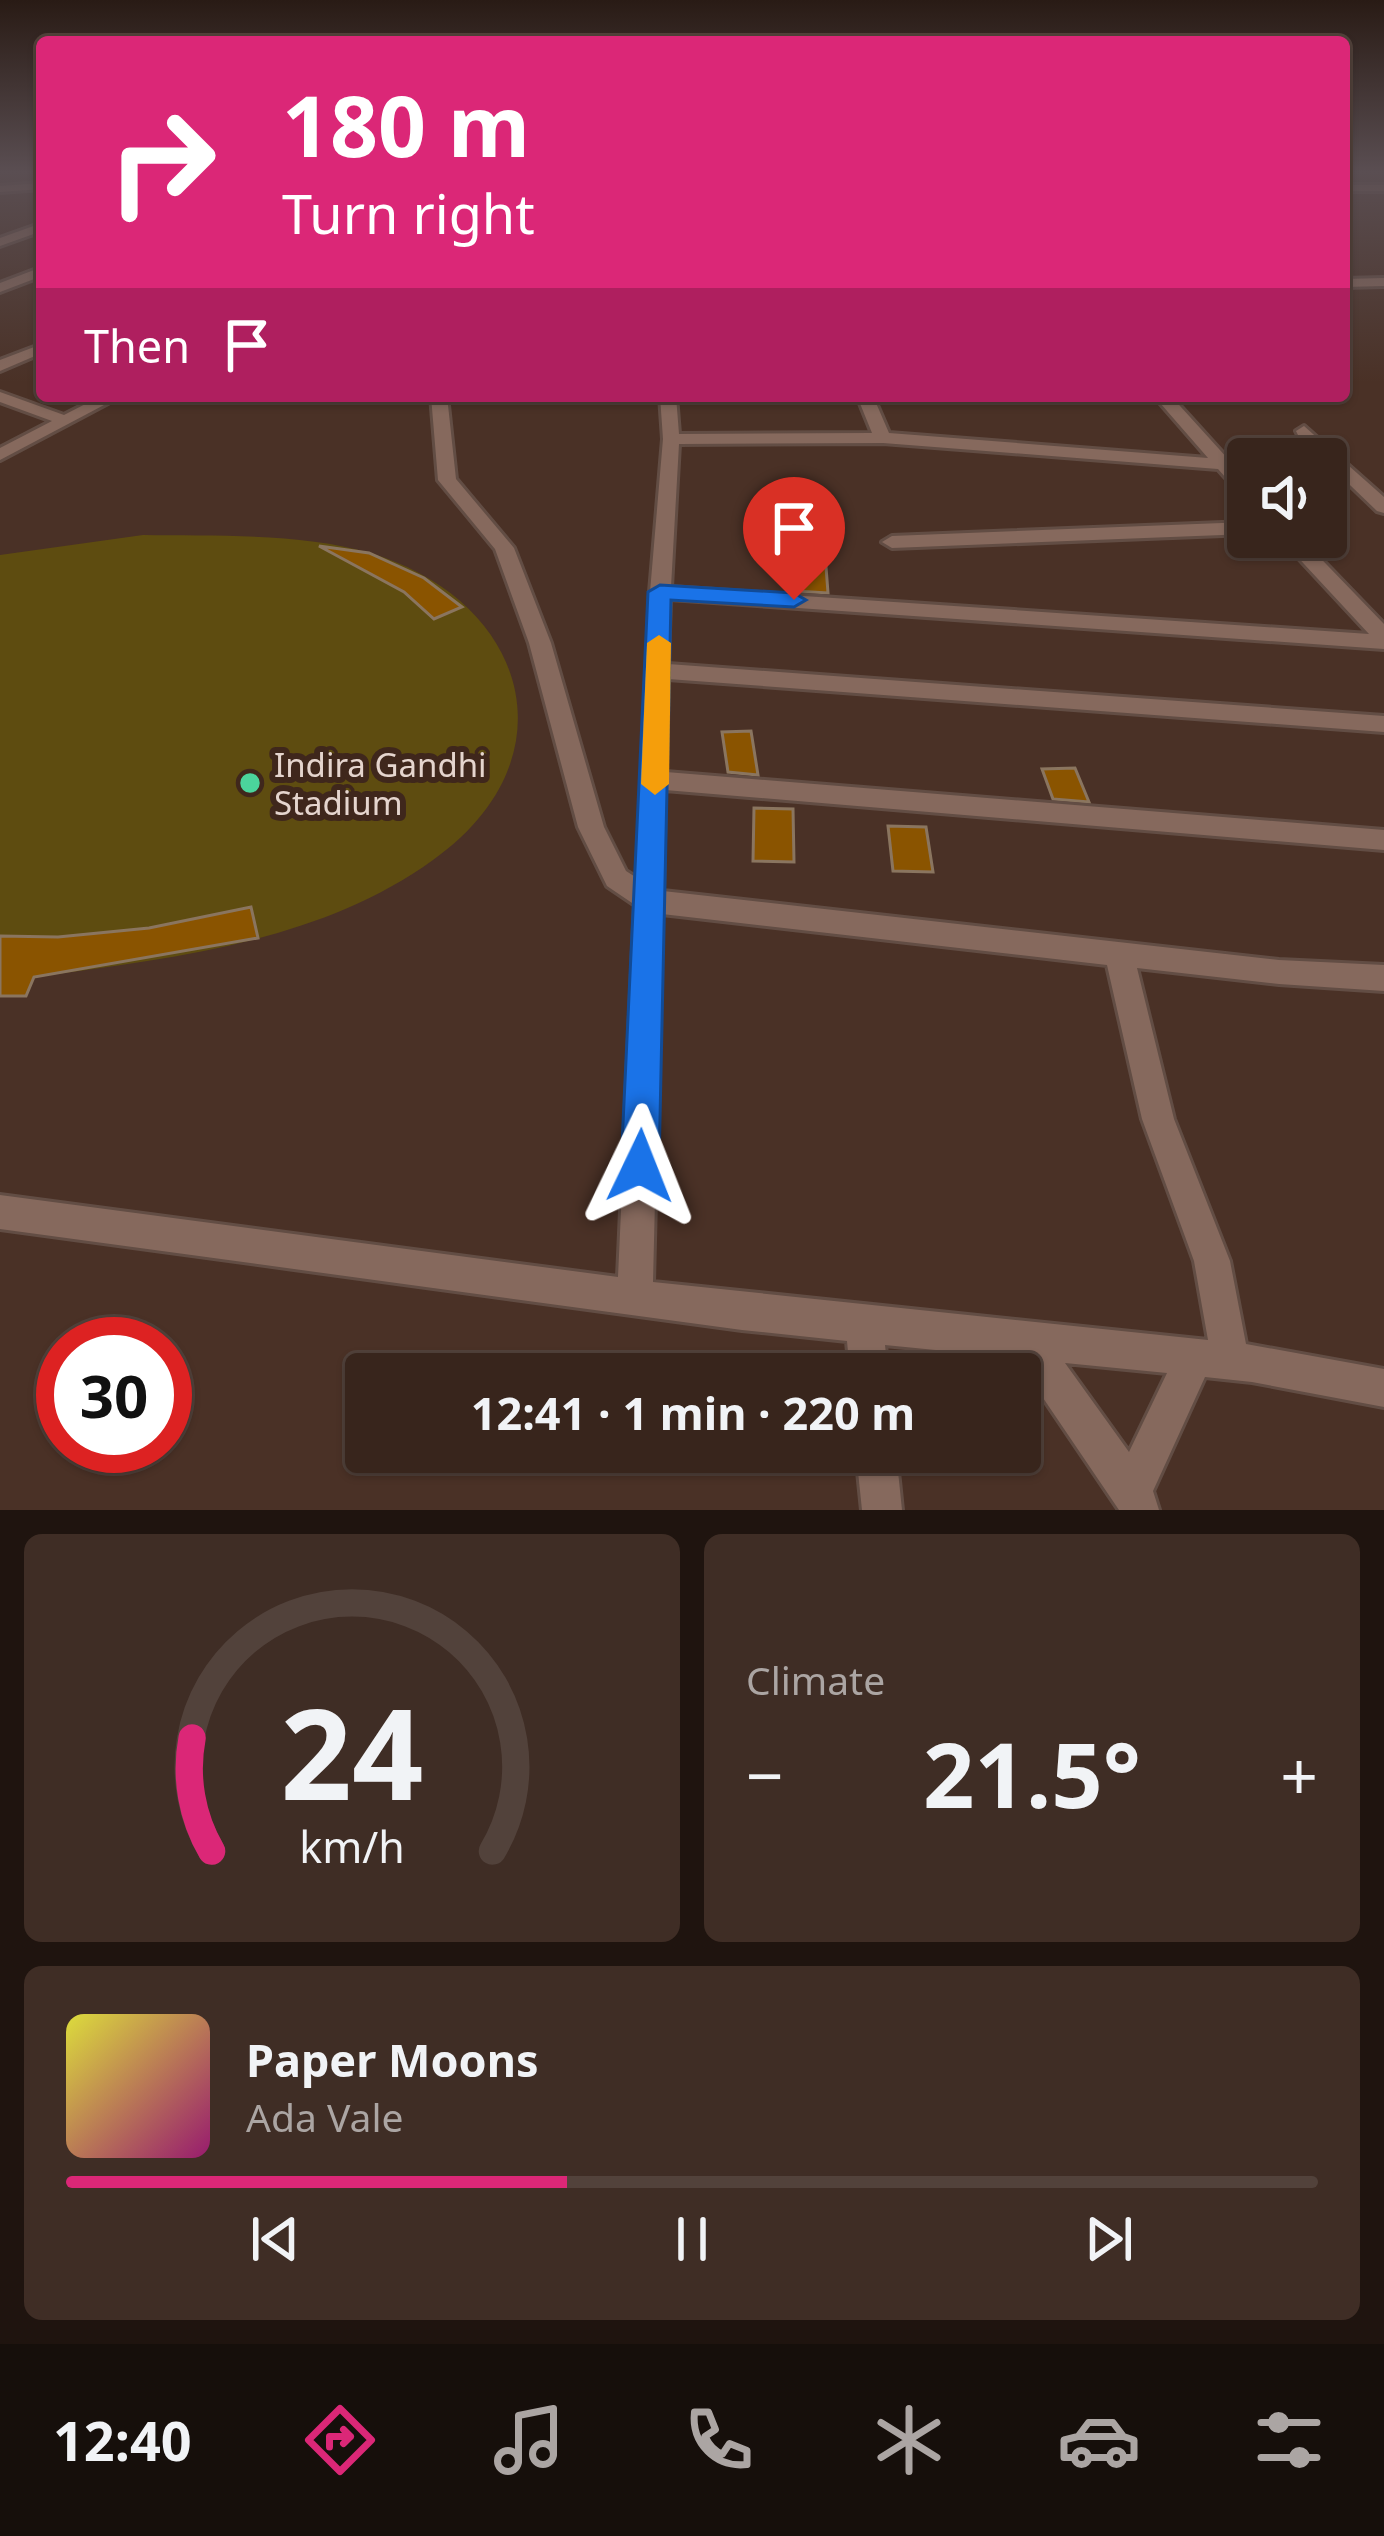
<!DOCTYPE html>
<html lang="en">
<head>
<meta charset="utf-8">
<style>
	body { margin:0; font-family:"Noto Sans",sans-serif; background:#3f2d25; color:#f1f3f6; height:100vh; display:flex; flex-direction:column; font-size:45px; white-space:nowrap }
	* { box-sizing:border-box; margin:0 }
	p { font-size:39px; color:#aba5a3 }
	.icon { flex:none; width:66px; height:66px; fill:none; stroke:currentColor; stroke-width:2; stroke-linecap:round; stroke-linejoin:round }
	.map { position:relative; height:1510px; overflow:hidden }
	.drawer { display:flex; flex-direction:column; gap:24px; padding:24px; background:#1f140f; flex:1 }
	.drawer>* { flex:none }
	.guide { position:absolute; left:36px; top:36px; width:1314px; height:366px; border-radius:12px; box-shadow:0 3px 9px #0004,0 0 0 3px #52423b; background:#db2777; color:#fff; overflow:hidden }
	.buttons { position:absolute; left:1227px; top:438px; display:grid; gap:24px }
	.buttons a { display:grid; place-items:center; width:120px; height:120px; border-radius:12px; background:#38251c; box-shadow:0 3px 9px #0004,0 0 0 3px #52423b; font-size:60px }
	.speed { position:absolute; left:36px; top:1317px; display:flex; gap:24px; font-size:60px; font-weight:700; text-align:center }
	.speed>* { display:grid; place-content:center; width:156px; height:156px; border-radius:50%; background:#38251c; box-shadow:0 3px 9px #0004,0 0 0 3px #52423b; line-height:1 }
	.speed .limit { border:18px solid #d22; background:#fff; color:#111 }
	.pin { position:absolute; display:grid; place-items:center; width:102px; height:102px; color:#fff; margin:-123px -51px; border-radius:50% 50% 50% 0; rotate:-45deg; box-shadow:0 0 12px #0007 }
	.pin .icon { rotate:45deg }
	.me { position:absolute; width:132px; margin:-66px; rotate:2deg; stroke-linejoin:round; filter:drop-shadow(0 0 9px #0008) }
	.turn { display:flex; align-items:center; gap:42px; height:252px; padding:0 48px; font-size:54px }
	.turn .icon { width:156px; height:156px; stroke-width:2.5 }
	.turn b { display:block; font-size:84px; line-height:102px }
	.then { display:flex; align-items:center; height:114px; padding:0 48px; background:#0003; gap:24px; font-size:45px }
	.big { font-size:90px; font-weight:700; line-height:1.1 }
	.drawer .tile { flex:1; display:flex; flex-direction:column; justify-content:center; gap:18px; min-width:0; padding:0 42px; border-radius:18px; background:#3f2d25 }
	.drawer .dial { align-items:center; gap:0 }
	.dial svg { height:312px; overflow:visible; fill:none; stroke:#52423b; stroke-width:7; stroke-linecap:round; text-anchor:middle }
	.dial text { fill:#f1f3f6; stroke:none }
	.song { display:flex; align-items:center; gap:36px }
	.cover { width:144px; height:144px; border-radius:18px; background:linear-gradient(135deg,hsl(60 70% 55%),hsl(320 70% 35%)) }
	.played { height:12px; border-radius:6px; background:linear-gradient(90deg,#db2777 40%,#52423b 40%) }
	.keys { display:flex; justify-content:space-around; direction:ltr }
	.heat { display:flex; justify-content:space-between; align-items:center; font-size:66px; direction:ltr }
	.drawer .tiles { flex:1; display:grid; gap:24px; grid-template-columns:1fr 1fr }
	.tile:last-child { grid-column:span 2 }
	.trip { position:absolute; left:345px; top:1353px; width:696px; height:120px; border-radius:12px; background:#38251c; box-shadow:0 3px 9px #0004,0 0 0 3px #52423b; font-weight:700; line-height:120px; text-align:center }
	.dock { display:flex; height:192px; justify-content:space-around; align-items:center; background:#160f0b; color:#aba5a3 }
	.dock .icon { width:84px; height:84px }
	.dock .on { color:#db2777 }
	.dock b { font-size:54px; color:#f1f3f6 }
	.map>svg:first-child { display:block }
</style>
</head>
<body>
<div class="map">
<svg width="1384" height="1510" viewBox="0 0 1384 1510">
	<rect width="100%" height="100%" fill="#4a3126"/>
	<path fill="#5e4c10" d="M143,535c70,1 160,-2 227,18 157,47 206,205 63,307 -115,83 -262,98 -398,117l-9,19h-26v-441z"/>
	<g fill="#8a5400" stroke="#8a755f" stroke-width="3">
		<polygon points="319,546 369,553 424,578 462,607 434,619 404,592"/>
		<polygon points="794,566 826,567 828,593 795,591"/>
		<polygon points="751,731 758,775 728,772 722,732"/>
		<polygon points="1075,768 1089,802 1053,799 1042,769"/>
		<polygon points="754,808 793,809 794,862 753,861"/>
		<polygon points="888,826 926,827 933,872 893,871"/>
		<polygon points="251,907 258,938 34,977 26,996 0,996 0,936 58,937 149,928"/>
	</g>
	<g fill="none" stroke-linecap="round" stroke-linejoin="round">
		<g stroke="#624d44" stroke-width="6">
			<g id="minor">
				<polygon points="42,183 42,189 0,192 0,186"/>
				<rect x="1344" y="185" width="40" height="6"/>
				<polygon points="42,223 42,231 0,246 0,238"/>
				<polygon points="42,267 42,276 0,292 0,283"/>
				<polygon points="1384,278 1384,286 1344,287 1344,279"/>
				<polygon points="42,344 42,353 0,371 0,360"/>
				<polygon points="0,392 64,415 101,396 121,396 0,460 0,448 52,421 0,402"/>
				<path d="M431,396h16l9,83 58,69 37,95 53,184 22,44 11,7 13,-286 13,-153 -3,-43h16l3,38 193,-1 -15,-37h16l16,37 319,25 -54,-62h17l77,85v16l-6,-1 -24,-27 -335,-26 -204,1 -8,143 698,47 -90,-97h21l84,87v25l-714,-50 -2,65 716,52v16l-716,-53 -2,93 718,58v20l-719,-60 -2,101 616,69 105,5v26l-105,-7 -142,-16 37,151 56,142 16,83 138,25v38l-132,-25 -47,-5 -52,114 6,19h-40l-103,-152 -131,-13 3,29h-38l-3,-33 -105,-11 -742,-101v-34l618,82 17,-372 -28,-19 -29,-59 -49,-184 -34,-94 -57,-69zM662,914l445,51 35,154 52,142 14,79 -555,-58zM1065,1363l102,10 -38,79z"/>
				<polygon points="1304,426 1384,497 1384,513 1377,511 1298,435 1296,431"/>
				<polygon points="1248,522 1248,534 892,548 882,542 892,536"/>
				<polygon points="856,1452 896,1452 902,1510 862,1510"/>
			</g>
		</g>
		<use href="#minor" fill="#86695d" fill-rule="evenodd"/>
	</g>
	<linearGradient id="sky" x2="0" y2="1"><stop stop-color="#291b15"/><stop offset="0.45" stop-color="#5a4e52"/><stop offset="1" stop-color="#5a4e52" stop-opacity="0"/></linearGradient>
	<rect width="1384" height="382" fill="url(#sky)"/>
	<polygon fill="#1a73e8" stroke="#114b97" stroke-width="3" points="660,585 794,593 806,600 794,607 671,600 659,1166 653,1179 640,1184 627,1179 621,1166 648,592"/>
	<polygon fill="#f59e0b" points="659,635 671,643 669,784 655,795 641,784 647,643"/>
	<circle fill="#4bd49c" stroke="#3f271c" stroke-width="4.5" cx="250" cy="783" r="12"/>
	<g text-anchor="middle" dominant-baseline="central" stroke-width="12" stroke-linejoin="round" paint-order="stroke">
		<g font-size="33" fill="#e5d5ce" stroke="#3f271c" text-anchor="start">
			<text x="274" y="764">Indira Gandhi<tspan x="274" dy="38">Stadium</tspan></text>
		</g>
	</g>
</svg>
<div class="buttons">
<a><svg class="icon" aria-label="sound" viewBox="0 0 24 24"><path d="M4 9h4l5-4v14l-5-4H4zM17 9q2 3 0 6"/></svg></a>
</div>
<div class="speed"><div class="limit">30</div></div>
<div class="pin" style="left:794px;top:600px;background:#d93025"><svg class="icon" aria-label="arrive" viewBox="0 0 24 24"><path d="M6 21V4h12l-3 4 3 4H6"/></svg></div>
<svg class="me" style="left:640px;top:1166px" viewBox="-20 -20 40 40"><path d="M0-17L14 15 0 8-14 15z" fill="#1a73e8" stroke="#fff" stroke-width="4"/></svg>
<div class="trip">12:41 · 1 min · 220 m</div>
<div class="guide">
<div class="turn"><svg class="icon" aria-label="right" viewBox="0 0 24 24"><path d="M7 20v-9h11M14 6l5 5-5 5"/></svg><div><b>180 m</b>Turn right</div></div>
<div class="then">Then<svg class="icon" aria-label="arrive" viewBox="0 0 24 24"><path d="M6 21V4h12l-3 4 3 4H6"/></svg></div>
</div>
</div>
<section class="drawer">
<div class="tiles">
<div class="tile dial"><svg viewBox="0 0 100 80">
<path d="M14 69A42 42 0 1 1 86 69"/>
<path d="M14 69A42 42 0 0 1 9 40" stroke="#db2777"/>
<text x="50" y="56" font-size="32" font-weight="700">24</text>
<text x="50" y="72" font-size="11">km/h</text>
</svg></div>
<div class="tile"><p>Climate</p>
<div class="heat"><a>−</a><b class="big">21.5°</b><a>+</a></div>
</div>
<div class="tile">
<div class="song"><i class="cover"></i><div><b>Paper Moons</b><p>Ada Vale</p></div></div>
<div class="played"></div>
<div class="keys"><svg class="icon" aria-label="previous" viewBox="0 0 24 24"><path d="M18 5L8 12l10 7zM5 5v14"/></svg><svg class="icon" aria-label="pause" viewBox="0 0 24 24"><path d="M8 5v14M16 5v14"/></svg><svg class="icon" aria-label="next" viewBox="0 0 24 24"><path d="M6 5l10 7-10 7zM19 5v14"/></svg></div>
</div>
</div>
</section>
<nav class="dock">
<b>12:40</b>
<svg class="icon on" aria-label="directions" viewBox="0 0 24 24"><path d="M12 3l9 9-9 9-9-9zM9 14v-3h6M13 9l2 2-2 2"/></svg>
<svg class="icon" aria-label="music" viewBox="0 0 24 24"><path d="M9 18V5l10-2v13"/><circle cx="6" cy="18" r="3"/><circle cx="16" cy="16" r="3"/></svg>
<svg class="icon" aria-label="phone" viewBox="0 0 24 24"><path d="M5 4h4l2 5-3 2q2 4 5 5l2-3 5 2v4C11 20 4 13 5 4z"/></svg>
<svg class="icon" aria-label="climate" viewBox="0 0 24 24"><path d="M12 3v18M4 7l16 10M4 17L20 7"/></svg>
<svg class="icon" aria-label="car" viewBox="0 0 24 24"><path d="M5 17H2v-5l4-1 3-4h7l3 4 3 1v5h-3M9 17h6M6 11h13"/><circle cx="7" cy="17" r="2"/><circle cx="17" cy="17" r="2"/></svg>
<svg class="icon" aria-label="filters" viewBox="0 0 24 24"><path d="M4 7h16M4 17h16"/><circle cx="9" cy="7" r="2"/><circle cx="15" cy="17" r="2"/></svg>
</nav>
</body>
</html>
